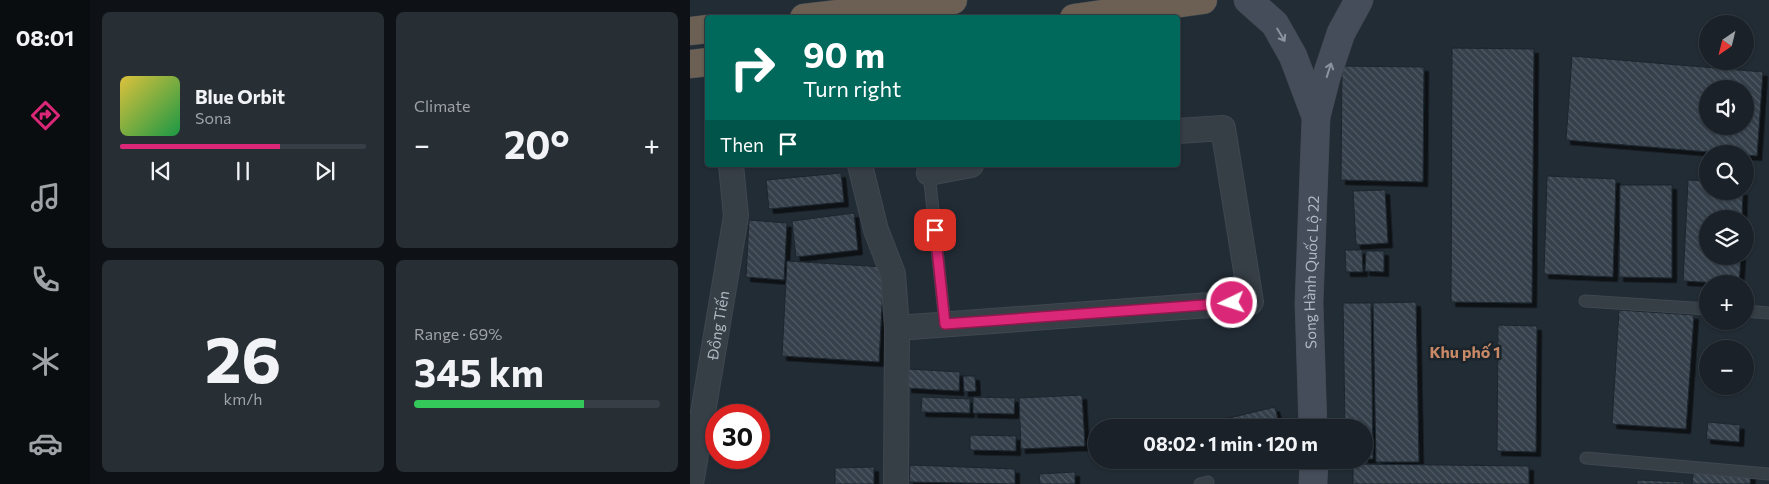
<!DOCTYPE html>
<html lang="en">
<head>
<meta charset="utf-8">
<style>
	body { margin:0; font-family:Commissioner,sans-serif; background:#272e34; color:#f1f3f6; height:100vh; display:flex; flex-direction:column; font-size:19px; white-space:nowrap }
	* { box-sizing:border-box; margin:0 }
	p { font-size:16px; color:#9fa3a8 }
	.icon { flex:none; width:28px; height:28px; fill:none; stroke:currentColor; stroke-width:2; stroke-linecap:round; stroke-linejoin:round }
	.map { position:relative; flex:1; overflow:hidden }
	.details { display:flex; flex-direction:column; gap:12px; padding:12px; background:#0e1216; width:600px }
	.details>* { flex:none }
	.guide { position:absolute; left:15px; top:15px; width:475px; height:152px; border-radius:5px; box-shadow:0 1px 4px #0004,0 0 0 1px #383e45; background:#00695c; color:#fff; overflow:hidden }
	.needle { width:32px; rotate:215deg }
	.controls { position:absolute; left:1009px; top:15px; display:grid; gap:10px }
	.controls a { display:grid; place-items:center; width:55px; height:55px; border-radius:50%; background:#1a2128; box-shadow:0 1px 4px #0004,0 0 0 1px #383e45; font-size:25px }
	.speed { position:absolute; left:15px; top:404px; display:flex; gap:10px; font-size:25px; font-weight:700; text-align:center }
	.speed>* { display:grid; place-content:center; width:65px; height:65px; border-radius:50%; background:#1a2128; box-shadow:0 1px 4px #0004,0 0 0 1px #383e45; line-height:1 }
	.speed .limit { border:8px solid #d22; background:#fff; color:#111 }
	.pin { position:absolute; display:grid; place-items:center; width:42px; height:42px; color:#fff; margin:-21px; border-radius:10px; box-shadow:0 2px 8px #0006 }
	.me { position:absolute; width:55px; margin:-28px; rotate:266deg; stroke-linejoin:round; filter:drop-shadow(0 0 4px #0008) }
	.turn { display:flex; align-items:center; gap:18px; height:105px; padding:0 15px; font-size:22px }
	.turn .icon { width:65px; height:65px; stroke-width:2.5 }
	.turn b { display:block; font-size:35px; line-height:42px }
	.then { display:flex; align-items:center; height:48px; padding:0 15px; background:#0003; gap:10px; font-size:19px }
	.big { font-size:38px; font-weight:700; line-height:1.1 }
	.details .card { flex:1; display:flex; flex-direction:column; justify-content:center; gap:8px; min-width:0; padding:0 18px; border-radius:8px; background:#272e34 }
	.details .dial { align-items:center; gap:0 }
	.dial b { font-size:65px; line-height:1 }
	.song { display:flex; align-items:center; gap:15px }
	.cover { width:60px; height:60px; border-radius:8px; background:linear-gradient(135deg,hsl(50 70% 55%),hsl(140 70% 35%)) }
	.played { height:5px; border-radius:2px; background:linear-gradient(90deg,#db2777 65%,#383e45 65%) }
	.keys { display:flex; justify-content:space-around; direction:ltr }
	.heat { display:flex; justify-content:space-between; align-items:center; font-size:28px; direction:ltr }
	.charge { height:8px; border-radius:4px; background:linear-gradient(90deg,#34c759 69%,#383e45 0) }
	.details .tiles { flex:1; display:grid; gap:12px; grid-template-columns:repeat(2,1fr) }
	.trip { position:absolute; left:398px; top:419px; width:285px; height:50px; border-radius:25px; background:#1a2128; box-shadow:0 1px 4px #0004,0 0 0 1px #383e45; font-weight:700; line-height:50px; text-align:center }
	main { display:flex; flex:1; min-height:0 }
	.tab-bar { display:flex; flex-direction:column; width:90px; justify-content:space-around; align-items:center; background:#0a0d10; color:#9fa3a8 }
	.tab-bar .icon { width:35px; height:35px }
	.tab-bar .current { color:#db2777 }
	.tab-bar b { font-size:22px; color:#f1f3f6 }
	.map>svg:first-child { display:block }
</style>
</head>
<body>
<main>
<nav class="tab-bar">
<b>08:01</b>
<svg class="icon current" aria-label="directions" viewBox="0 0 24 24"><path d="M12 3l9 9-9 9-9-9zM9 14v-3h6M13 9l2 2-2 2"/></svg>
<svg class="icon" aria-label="music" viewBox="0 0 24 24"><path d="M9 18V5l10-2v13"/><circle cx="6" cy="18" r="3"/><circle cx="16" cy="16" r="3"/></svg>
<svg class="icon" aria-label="phone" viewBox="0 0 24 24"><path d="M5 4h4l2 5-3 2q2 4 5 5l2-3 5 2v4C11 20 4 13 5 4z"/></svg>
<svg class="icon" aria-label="climate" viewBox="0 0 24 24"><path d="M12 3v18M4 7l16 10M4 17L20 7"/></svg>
<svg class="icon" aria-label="car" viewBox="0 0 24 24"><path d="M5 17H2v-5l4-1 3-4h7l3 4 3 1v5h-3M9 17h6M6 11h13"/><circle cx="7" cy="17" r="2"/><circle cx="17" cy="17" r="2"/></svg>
</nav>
<section class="details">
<div class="tiles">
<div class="card">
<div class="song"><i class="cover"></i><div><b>Blue Orbit</b><p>Sona</p></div></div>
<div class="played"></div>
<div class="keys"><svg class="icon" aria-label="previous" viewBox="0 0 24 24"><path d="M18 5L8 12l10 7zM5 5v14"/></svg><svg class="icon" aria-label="pause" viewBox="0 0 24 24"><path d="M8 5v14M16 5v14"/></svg><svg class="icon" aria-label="next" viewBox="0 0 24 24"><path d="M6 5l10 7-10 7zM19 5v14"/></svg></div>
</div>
<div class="card"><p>Climate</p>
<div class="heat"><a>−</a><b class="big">20°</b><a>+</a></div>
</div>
<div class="card dial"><b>26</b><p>km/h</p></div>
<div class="card"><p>Range · 69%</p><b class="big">345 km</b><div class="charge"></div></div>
</div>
</section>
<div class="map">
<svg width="1079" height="484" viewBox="0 0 1079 484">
	<defs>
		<pattern id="building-back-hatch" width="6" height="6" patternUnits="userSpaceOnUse" patternTransform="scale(1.25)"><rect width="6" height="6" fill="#35404c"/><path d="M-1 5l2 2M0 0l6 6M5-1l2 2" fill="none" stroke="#505a64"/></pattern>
		<filter id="shadow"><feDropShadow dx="4.5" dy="4.5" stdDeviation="0" flood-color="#0009"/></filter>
	</defs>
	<rect width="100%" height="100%" fill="#222c35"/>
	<g fill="url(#building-back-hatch)" stroke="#1d252d" fill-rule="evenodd" filter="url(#shadow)">
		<polygon points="762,48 844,49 842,303 761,302"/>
		<path d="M882,56l191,16 -6,84 -191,-16zM1018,89h37v37h-37z"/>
		<polygon points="652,66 734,67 733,182 651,180"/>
		<polygon points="151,173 154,202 79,209 76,180"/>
		<polygon points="857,176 926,179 923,277 854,274"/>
		<polygon points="998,180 1018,181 1018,191 1053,191 1052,219 1018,219 1018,256 1051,256 1049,284 993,281"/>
		<polygon points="930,185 982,185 982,278 929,277"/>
		<polygon points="695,190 698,243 666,245 663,191"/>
		<polygon points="164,213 168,250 106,257 102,221"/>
		<polygon points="59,220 97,223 94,280 56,277"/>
		<polygon points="655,250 672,250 673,272 656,272"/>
		<polygon points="676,251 694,251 694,272 675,271"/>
		<polygon points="97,261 194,267 189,362 92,356"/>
		<polygon points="726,302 729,462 686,462 683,303"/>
		<polygon points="653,303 681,303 683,459 674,459 674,428 655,428"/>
		<polygon points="929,310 1004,315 996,429 922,424"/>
		<polygon points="808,325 847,326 846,452 807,451"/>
		<polygon points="218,369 270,372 269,391 217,388"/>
		<polygon points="273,376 285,376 286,391 274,392"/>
		<polygon points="392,395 395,446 331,449 329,398"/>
		<polygon points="232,397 280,399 280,413 231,412"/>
		<polygon points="283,397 325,398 324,414 283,413"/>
		<polygon points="585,407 590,428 537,428 535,419"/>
		<polygon points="1018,422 1050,425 1049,442 1016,439"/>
		<polygon points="280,435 326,436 326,451 280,450"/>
		<polygon points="663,464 839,466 839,484 663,484"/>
		<polygon points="220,465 325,469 325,484 219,482"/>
		<polygon points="1004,466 1061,474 1060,484 1002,484"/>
		<polygon points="184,467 184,484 145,484 145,468"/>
		<polygon points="385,472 385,484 350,484 349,474"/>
		<polygon points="947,480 994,482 994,484 947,484"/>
	</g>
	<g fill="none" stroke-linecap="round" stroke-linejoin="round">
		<g stroke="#3f4750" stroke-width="13">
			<g id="lane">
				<polyline points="239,173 255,324"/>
				<polyline points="895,301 1018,309"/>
				<polyline points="1055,311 1079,313"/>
				<polyline points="896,458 1079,474"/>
				<polyline points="510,484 518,482"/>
			</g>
		</g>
		<g stroke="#3f4750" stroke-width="26">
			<g id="street">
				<polyline points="170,165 186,230 203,274 207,328 206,484"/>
				<polyline points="239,173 281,165"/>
				<polyline points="207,328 561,302 533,128 488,131"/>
				<path id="s1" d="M1,484l45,-268 -5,-51"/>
			</g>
		</g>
		<g stroke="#3f4750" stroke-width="29">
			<g id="secondary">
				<polyline points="558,0 585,24 603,56 626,117"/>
				<path id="s2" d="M623,428l-4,-125 7,-186 10,-39 15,-45 18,-33"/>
				<polyline points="623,484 624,460"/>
			</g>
		</g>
		<g stroke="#404951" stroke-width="29">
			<g id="highway">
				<polyline points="114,18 263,0"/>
				<polyline points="384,18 513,0"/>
				<polyline points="0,31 18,29"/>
				<polyline points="0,64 18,62"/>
			</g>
		</g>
		<use href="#lane" stroke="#363e46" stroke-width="11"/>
		<use href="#street" stroke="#363e46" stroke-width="24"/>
		<use href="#secondary" stroke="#444d59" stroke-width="28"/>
		<use href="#highway" stroke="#6b6053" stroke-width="28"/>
	</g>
	<defs><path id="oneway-shaft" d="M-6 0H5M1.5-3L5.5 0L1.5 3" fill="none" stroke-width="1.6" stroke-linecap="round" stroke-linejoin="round" transform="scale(1.25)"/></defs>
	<g stroke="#8a939e">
		<use href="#oneway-shaft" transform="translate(591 35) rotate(59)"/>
		<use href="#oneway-shaft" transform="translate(639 70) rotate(-72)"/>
	</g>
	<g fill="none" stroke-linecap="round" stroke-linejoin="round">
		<g stroke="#8e194d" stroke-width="12">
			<polyline id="route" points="245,230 255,324 542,303"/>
		</g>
		<use href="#route" stroke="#db2777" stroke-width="9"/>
	</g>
	<g text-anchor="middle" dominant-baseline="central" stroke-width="5" stroke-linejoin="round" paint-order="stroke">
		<g font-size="15" fill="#b0b9c3" stroke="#1b232b">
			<text stroke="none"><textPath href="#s2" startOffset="156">Song Hành Quốc Lộ 22</textPath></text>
			<text stroke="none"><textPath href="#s1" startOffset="161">Đồng Tiến</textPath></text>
		</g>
		<g font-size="16" font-weight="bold" fill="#c78966" stroke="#1b232b">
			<text x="775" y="351">Khu phố 1</text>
		</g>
	</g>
</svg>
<div class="controls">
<a><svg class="needle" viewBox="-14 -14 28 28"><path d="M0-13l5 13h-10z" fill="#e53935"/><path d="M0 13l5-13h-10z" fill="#9fa3a8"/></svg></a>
<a><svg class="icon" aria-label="sound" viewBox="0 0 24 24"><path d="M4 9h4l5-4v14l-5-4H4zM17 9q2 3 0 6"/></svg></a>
<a><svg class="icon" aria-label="search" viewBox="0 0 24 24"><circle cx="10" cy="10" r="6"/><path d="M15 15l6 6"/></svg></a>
<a><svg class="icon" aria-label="layers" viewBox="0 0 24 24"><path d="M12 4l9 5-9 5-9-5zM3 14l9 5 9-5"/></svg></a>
<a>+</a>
<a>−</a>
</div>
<div class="speed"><div class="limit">30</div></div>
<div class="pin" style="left:245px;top:230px;background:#d93025"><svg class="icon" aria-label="arrive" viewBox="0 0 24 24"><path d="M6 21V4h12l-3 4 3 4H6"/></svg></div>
<svg class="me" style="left:542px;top:303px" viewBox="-20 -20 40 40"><circle r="17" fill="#db2777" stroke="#fff" stroke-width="3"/><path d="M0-11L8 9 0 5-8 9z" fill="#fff"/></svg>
<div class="trip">08:02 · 1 min · 120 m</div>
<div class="guide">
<div class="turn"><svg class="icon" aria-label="right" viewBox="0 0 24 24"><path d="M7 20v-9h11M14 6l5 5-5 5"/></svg><div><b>90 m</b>Turn right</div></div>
<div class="then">Then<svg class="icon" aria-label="arrive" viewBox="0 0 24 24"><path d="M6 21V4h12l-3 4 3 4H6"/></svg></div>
</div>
</div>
</main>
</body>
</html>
